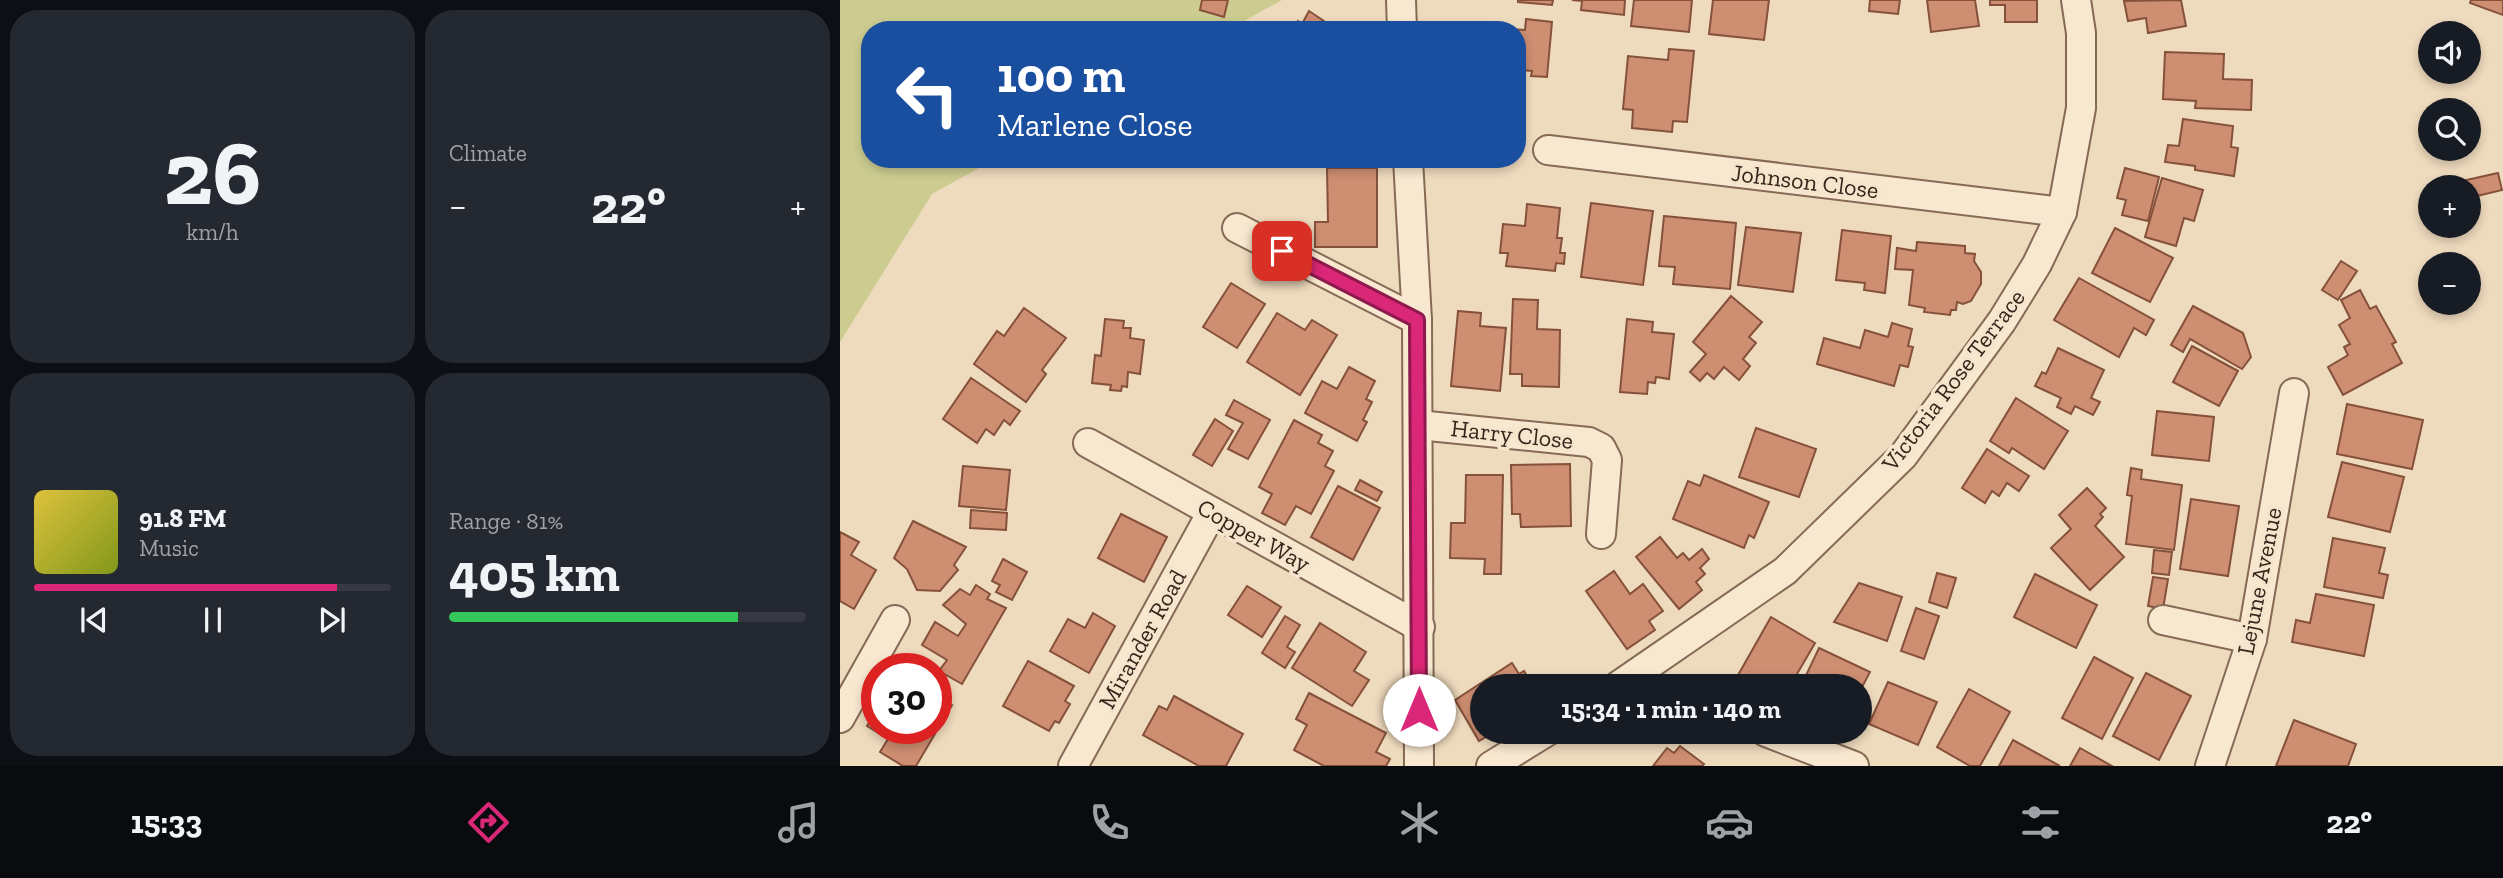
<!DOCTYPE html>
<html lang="en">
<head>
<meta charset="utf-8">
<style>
	body { margin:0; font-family:"Zilla Slab",serif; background:#242831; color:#f1f3f6; height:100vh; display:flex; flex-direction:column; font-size:26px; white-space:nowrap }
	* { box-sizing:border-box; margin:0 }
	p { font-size:23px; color:#9ea1a6 }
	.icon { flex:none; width:38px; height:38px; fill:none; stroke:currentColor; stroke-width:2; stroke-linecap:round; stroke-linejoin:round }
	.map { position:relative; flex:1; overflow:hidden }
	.side { display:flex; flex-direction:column; gap:10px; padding:10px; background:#0d0f14; width:840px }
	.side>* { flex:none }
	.hud { position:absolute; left:21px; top:21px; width:665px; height:147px; border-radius:28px; box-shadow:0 4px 10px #0003; background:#1a4fa0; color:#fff; overflow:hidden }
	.buttons { position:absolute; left:1578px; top:21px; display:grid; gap:14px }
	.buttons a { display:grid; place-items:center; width:63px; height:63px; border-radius:50%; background:#171b24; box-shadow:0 4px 10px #0003; font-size:35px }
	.speed { position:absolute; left:21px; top:653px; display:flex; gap:14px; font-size:35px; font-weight:700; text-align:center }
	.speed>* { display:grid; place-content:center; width:91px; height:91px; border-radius:50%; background:#171b24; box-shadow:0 4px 10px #0003; line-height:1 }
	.speed .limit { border:10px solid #d22; background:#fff; color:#111 }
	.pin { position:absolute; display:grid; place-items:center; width:60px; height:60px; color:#fff; margin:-30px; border-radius:14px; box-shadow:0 4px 10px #0006 }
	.me { position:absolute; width:77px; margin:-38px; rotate:0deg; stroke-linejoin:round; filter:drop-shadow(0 0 5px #0008) }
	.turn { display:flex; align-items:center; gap:24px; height:147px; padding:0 21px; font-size:32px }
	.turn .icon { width:91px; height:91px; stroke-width:2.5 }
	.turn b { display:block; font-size:49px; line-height:60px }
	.big { font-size:52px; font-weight:800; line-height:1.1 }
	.side .card { flex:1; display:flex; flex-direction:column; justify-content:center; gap:10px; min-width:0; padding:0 24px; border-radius:28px; background:#242831 }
	.side .dial { align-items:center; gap:0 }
	.dial b { font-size:91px; line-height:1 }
	.song { display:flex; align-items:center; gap:21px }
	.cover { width:84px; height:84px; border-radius:10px; background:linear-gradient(135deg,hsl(50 70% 55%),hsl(70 70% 35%)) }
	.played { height:7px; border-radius:4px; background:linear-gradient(90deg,#db2777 85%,#363941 85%) }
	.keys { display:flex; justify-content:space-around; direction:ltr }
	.heat { display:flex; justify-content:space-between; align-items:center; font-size:38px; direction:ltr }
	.charge { height:10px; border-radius:5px; background:linear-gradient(90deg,#34c759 81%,#363941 0) }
	.side .tiles { flex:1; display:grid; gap:10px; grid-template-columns:repeat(2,1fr) }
	.trip { position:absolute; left:630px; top:674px; width:402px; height:70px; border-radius:35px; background:#171b24; box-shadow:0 4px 10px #0003; font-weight:800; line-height:70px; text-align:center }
	.dock { display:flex; height:112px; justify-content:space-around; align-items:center; background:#090b0e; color:#9ea1a6 }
	.dock .icon { width:49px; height:49px }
	.dock .current { color:#db2777 }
	.dock b { font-size:32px; color:#f1f3f6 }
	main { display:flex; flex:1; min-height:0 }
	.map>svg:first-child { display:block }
</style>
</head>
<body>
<main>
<section class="side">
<div class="tiles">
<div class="card dial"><b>26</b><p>km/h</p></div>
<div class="card"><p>Climate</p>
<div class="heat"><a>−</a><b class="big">22°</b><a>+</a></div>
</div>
<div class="card">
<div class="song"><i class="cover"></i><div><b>91.8 FM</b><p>Music</p></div></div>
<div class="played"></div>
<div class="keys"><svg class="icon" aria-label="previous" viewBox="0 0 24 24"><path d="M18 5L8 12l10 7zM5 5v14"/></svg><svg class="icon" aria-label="pause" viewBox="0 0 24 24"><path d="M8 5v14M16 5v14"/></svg><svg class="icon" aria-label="next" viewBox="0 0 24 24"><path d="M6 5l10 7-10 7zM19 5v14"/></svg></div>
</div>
<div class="card"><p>Range · 81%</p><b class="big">405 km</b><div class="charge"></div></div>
</div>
</section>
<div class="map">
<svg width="1663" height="766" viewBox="0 0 1663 766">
	<rect width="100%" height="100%" fill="#eedabd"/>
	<polygon fill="#cccc91" points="0,0 442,0 388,30 30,30 30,159 155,159 92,194 0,342"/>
	<g fill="#cd8e71" stroke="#86513b" stroke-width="2">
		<polygon points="362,0 388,0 384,17 360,10"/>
		<polygon points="678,0 713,0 712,5 678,2"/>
		<polygon points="732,0 785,0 784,15 741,10 742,1"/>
		<polygon points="794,0 852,0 849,32 791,26"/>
		<polygon points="873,0 929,0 924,40 869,34"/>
		<polygon points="1030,0 1060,0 1058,14 1029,11"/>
		<polygon points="1087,0 1135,0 1139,26 1091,32"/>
		<polygon points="1150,0 1197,0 1197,22 1165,22 1165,5 1150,5"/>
		<polygon points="1341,0 1346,26 1308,33 1306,18 1288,21 1284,1"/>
		<polygon points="1631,0 1663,0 1663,15 1630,3"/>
		<polygon points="469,11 490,25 487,30 453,30 458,21 462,24"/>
		<polygon points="686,19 712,22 707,77 691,76 692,71 680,70 681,67 677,66 677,30 668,29 685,30"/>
		<polygon points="829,49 854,51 847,122 833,121 832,132 792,128 793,110 783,109 788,56 828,60"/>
		<polygon points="1325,52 1384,54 1383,79 1412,80 1411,110 1355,108 1356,101 1323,99"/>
		<polygon points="1343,119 1393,126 1391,147 1398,148 1394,176 1355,170 1355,166 1325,162 1328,145 1339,146"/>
		<polygon points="487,168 537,168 537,247 475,247 475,222 488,222"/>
		<polygon points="1285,168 1319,177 1308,221 1282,215 1286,200 1277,198"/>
		<polygon points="1658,173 1662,190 1629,198 1629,187 1623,187 1622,181"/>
		<polygon points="1322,178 1363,190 1354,221 1344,218 1336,246 1305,237"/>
		<polygon points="751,203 813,211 803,285 741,277"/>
		<polygon points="687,204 720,208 717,238 722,238 720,253 725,253 724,264 716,263 715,271 666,266 668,253 660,253 663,224 685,226"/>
		<polygon points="824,216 896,223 890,289 833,284 835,267 819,266"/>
		<polygon points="906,227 961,233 953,292 898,285"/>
		<polygon points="1275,228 1333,258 1310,302 1252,273"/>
		<polygon points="1002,230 1051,236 1045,293 1024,290 1025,283 996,280"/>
		<polygon points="1077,242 1125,246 1125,253 1135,254 1134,261 1141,272 1141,284 1131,301 1123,304 1117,302 1116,310 1111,310 1110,315 1084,312 1085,308 1069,305 1073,270 1055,269 1057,248 1076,251"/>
		<polygon points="1501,261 1517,271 1498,300 1482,290"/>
		<polygon points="1239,278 1314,320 1306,335 1294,328 1279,357 1214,320"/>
		<polygon points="391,283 425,304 397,348 363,327"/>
		<polygon points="1520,290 1530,309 1536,306 1556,342 1552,344 1562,363 1503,395 1488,367 1508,355 1504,347 1510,344 1499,325 1510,318 1501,300"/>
		<polygon points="891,296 922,322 909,337 916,343 903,359 910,366 899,380 884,367 874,379 867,373 860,381 850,372 866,354 853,342"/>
		<polygon points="673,299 698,300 697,329 720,330 719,387 682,386 682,374 670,374"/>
		<polygon points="1353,306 1403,333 1411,357 1402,369 1350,339 1343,352 1331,345"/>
		<polygon points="184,308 226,338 202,370 206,374 186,402 134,364 157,331 164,336"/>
		<polygon points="618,311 641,313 640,326 666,328 660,391 611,386"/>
		<polygon points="437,313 465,330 472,320 497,335 460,395 407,362"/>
		<polygon points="265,319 284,321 283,328 291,328 290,338 304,340 300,374 288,372 287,387 282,386 281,391 270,390 271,385 252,383 255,355 261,356"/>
		<polygon points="787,319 813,322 812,332 834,334 829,379 816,377 815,383 808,382 807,394 780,392"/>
		<polygon points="1052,323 1072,329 1068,346 1073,347 1068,367 1060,365 1054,386 977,364 984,338 1020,348 1025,330 1048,337"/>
		<polygon points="1352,346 1398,371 1379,406 1333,382"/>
		<polygon points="1218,348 1264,370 1251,398 1260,402 1253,415 1235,406 1231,414 1217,407 1221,398 1195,386 1202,372 1206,374"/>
		<polygon points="509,367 535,381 526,399 532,402 523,420 527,422 517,441 465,413 482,381 497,389"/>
		<polygon points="131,378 180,411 170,425 164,420 154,435 146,429 137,443 103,419"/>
		<polygon points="1176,398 1228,431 1204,469 1172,448 1169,453 1150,441"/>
		<polygon points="394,400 430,420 408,459 388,449 403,423 386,415"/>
		<polygon points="1507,404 1583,420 1572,469 1497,454"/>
		<polygon points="1317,411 1374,417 1369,461 1312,455"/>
		<polygon points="375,419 393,431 372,466 353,455"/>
		<polygon points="454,420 482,435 478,443 493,451 485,466 494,471 471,514 456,506 445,525 422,513 432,494 419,487"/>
		<polygon points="916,428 976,449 959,497 899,477"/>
		<polygon points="1147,449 1189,476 1179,491 1167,483 1159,496 1152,491 1145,503 1122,488"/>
		<polygon points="1502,462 1564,477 1550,532 1488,517"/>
		<polygon points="730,464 731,526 681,527 680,514 672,514 671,465"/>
		<polygon points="123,466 170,470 166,510 119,506"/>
		<polygon points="1291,468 1302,470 1301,479 1342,485 1334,550 1286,544 1292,496 1287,495"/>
		<polygon points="626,475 663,475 661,574 644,574 645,559 610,558 611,523 625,523"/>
		<polygon points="864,475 929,502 914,538 909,535 904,548 833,519 848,481 860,486"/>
		<polygon points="520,480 542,492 537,501 515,490"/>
		<polygon points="498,486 540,508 513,560 471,537"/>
		<polygon points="1247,488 1266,508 1260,514 1263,517 1255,526 1284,557 1250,590 1211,548 1231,529 1219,515"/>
		<polygon points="1351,499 1399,506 1388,576 1340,569"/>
		<polygon points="131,510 167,513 166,530 130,528"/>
		<polygon points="281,514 327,537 304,582 258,558"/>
		<polygon points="73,521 126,547 114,565 118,570 100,591 77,590 67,569 54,558"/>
		<polygon points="0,532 19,542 11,555 36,570 14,609 0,601"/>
		<polygon points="820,537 837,558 843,553 849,560 862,549 869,559 860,568 865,574 856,582 862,590 839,609 796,557"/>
		<polygon points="1493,538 1545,548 1539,573 1548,575 1543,598 1484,587"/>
		<polygon points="1314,550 1332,552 1329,575 1312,573"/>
		<polygon points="163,559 187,572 172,600 156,592 160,585 152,581"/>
		<polygon points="774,571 790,594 803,584 823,611 809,621 815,630 787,649 746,591"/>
		<polygon points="1097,573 1116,578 1107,608 1089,602"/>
		<polygon points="1195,574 1257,605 1236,648 1174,617"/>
		<polygon points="1313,577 1328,579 1323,609 1308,606"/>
		<polygon points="1019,583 1062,597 1047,641 994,622"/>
		<polygon points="136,585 150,594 147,599 166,608 122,684 99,671 107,660 82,645 95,622 118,636 126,624 103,605 120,589 130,595"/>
		<polygon points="407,586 441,607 422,637 388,615"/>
		<polygon points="1476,594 1534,605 1524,656 1452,642 1456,620 1470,623"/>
		<polygon points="1076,608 1099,616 1084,659 1061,651"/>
		<polygon points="253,613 275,626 249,673 210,651 228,619 245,628"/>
		<polygon points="445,616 460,625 447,647 455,652 445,668 422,653"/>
		<polygon points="931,617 975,643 950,686 896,686 893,684"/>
		<polygon points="480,623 526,652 514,671 529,680 512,706 452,668"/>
		<polygon points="979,648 1030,672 1020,691 1020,686 961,686"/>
		<polygon points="1254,657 1293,678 1262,739 1222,718"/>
		<polygon points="188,661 234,686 225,701 230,704 219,723 215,721 209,731 163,706"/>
		<polygon points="672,663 679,674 684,671 691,683 688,686 642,686 642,732 654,732 639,741 615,700"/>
		<polygon points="1306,673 1351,696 1319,760 1273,736"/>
		<polygon points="1048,682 1097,702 1078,745 1029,724"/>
		<polygon points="1129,689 1170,712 1140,766 1130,766 1097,747"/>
		<polygon points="469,693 546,733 536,752 550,759 546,766 484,766 454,750 467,725 456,719"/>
		<polygon points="96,696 112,705 76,766 63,766 40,752 48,739 27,726 37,709 37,728 96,728"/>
		<polygon points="334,696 403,734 386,766 359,766 303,735 319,706 327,710"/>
		<polygon points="1454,720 1516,744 1508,766 1436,766"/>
		<polygon points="1173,740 1220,766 1159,766"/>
		<polygon points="840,746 864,764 862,766 813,766 827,748 834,753"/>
		<polygon points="1240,748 1272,766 1230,766"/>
	</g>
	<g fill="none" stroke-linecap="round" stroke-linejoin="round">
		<g stroke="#866a56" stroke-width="32">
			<g id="minor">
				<polyline points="561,0 562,30"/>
				<polyline points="708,150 1222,212"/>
				<polyline points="568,159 577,320 579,766"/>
				<polyline points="397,228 577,320"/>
				<polyline points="578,425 749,442 761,448 767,460 761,534"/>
				<polyline points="248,443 580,627"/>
				<polyline points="1323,620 1412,639"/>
				<polyline points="778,686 945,571 1063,456 1162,321 1197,264 1222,212 1241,108 1241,33 1236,0"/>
				<polyline points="0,718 55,620"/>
				<polyline points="926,732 1014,766"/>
				<polyline points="233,766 372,512"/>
				<polyline points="651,766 706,732"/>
				<polyline points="1370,766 1412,639 1454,393"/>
			</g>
		</g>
		<use href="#minor" stroke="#f9e8d0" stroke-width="28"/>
	</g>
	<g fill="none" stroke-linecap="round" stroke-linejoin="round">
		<g stroke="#8e194d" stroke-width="18">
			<polyline id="route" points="442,251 577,320 579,710"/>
		</g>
		<use href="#route" stroke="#db2777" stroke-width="12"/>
	</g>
	<g text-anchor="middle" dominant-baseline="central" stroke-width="7" stroke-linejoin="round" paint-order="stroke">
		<g font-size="24" fill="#35251b" stroke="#f6e5cc">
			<text transform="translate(965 181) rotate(7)">Johnson Close</text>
			<text transform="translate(1113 380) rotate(-53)">Victoria Rose Terrace</text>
			<text transform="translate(672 434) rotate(6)">Harry Close</text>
			<text transform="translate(414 535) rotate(29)">Copper Way</text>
			<text transform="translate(1419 581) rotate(-79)">Lejune Avenue</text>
			<text transform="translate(302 639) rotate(-61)">Mirander Road</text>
		</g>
	</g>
</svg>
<div class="buttons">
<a><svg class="icon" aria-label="sound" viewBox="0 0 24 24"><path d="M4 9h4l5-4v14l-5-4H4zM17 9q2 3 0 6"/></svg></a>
<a><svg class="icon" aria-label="search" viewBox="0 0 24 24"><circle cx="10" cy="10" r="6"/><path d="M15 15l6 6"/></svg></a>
<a>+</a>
<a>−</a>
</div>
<div class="speed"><div class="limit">30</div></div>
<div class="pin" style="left:442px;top:251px;background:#d93025"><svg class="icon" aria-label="arrive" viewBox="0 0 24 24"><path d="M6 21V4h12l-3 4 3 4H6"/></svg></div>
<svg class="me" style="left:579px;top:710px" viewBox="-20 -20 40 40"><circle r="19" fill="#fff"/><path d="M0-13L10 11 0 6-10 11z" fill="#db2777"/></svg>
<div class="trip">15:34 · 1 min · 140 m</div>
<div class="hud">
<div class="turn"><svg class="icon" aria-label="left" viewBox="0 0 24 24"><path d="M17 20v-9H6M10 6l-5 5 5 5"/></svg><div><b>100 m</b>Marlene Close</div></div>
</div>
</div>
</main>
<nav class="dock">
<b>15:33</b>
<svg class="icon current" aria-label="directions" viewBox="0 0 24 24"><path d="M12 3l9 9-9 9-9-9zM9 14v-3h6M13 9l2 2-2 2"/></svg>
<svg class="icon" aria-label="music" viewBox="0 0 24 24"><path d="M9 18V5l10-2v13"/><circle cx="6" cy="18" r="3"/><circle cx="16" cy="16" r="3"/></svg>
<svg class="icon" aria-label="phone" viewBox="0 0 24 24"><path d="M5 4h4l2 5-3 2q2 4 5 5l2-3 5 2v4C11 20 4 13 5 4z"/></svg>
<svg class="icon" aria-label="climate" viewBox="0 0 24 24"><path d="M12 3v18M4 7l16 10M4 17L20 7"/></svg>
<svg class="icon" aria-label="car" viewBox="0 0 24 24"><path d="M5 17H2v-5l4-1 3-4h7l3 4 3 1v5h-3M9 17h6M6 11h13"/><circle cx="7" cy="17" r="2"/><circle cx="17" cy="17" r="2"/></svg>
<svg class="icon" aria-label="filters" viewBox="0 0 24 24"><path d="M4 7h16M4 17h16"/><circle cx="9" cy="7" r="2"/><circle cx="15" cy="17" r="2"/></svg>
<b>22°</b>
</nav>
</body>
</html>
